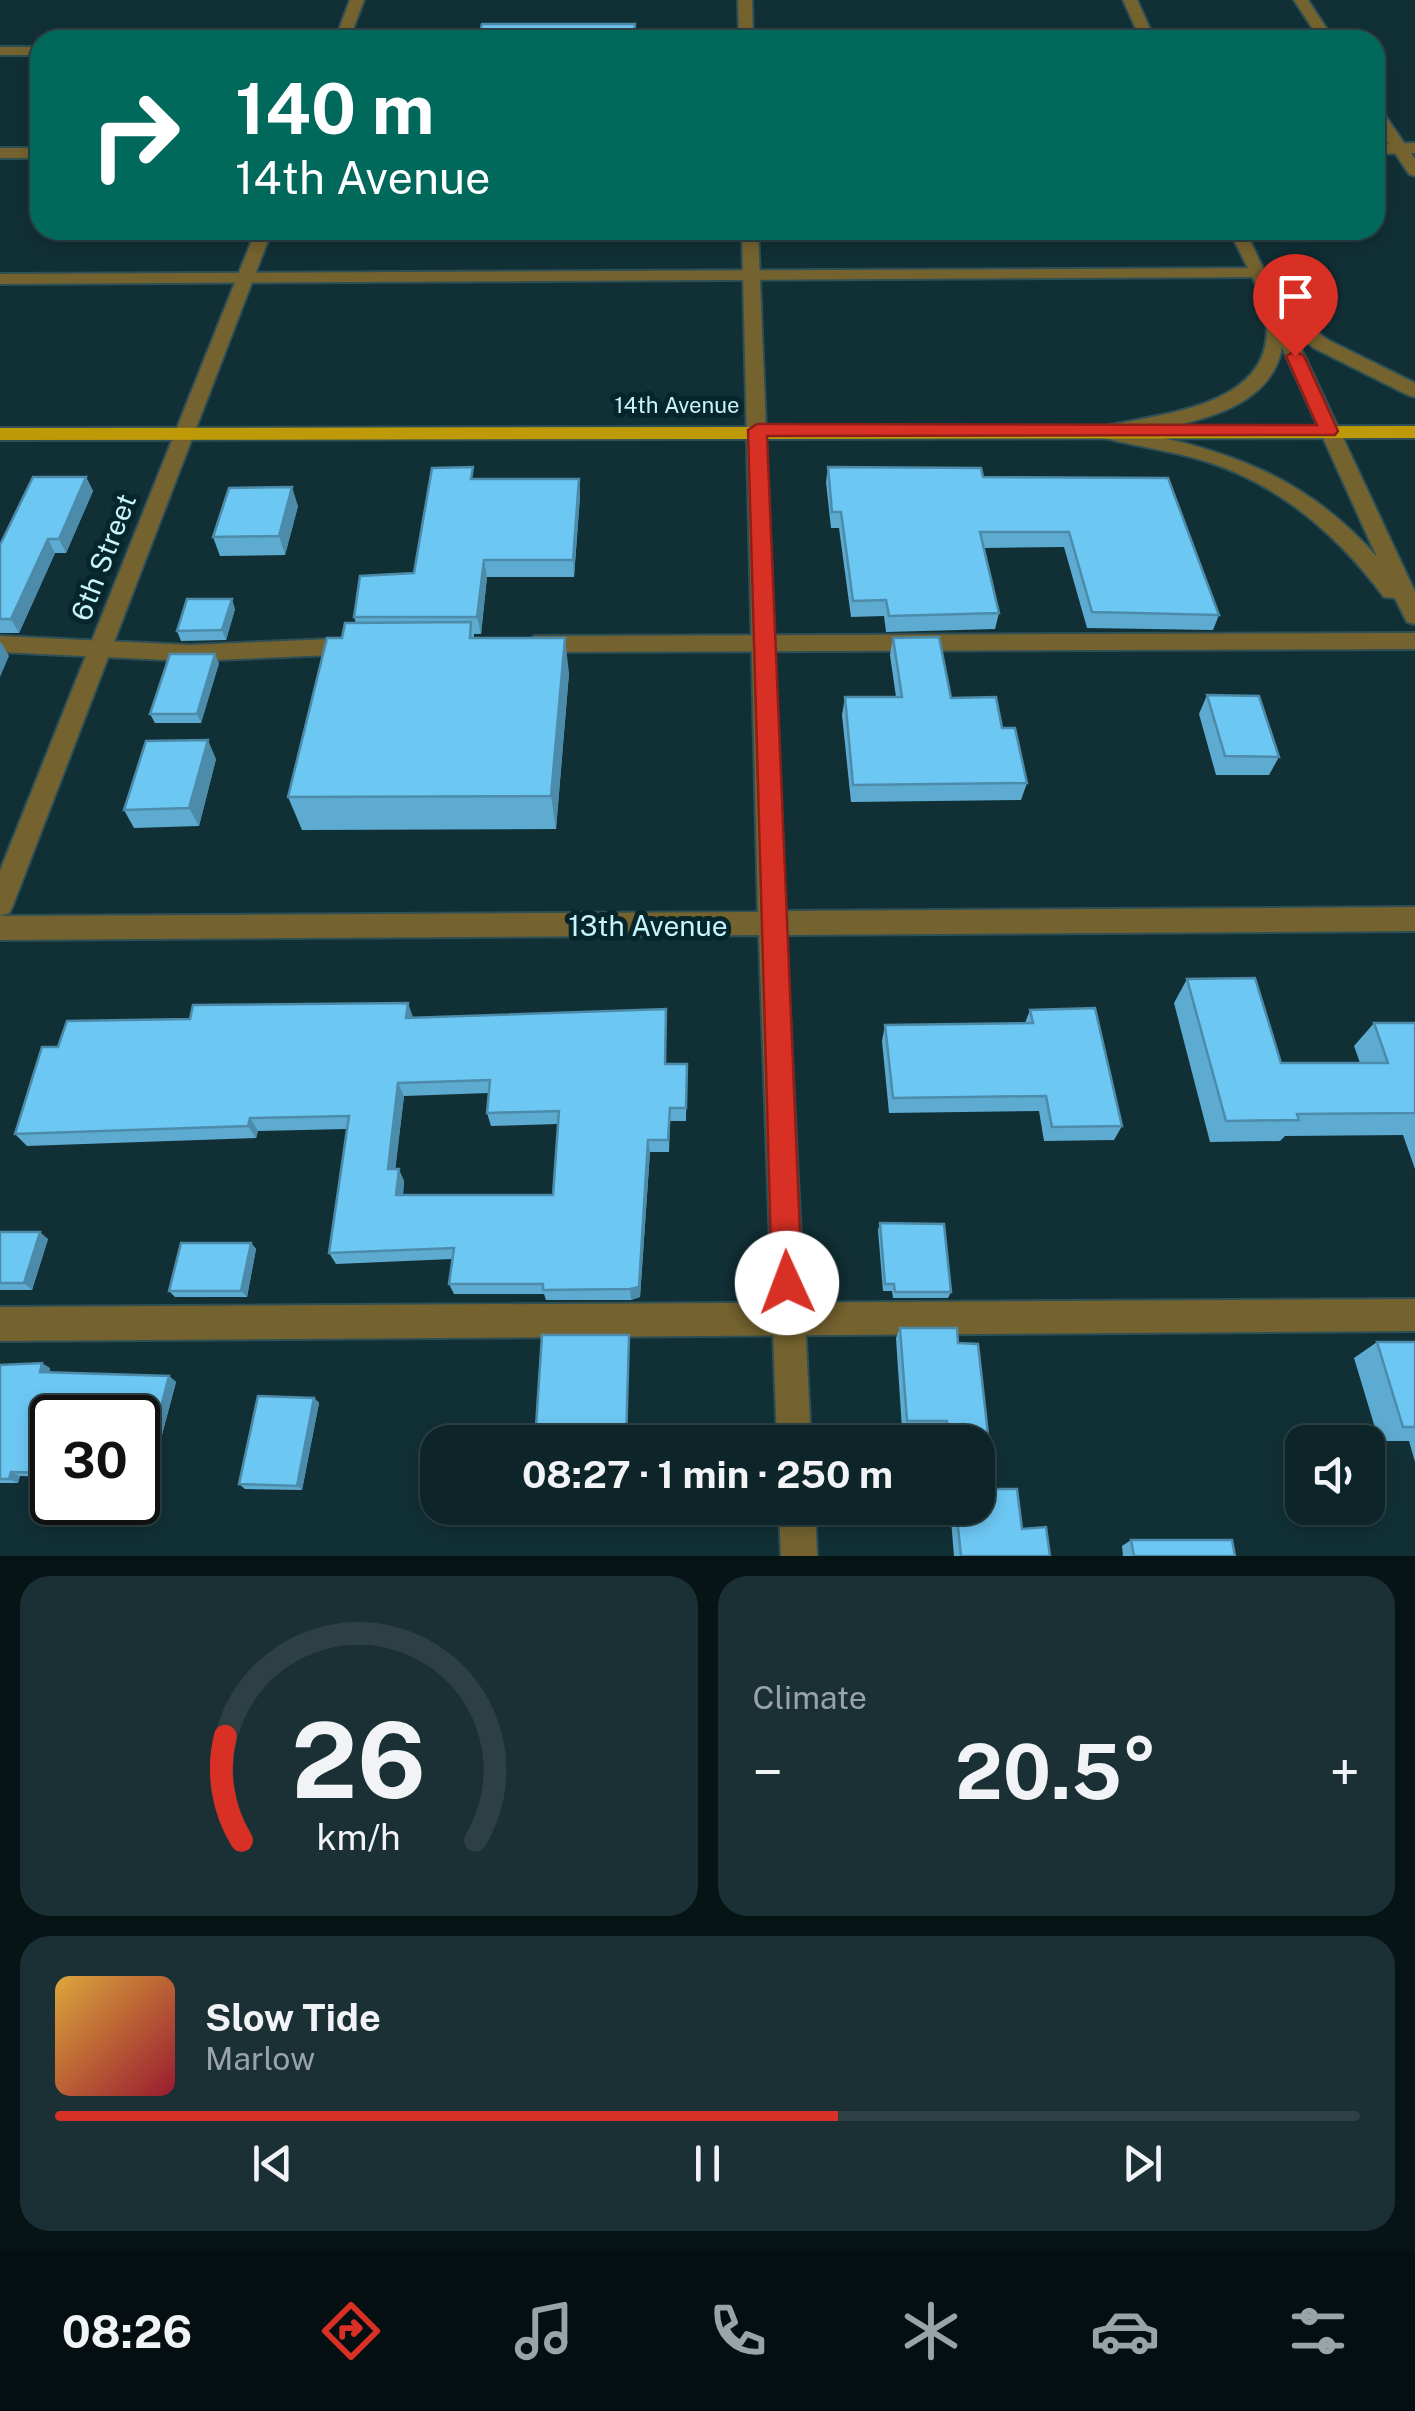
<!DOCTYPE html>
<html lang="en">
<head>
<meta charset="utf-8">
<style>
	body { margin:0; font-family:"Public Sans",sans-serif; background:#1b3034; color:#f1f3f6; height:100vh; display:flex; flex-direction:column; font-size:38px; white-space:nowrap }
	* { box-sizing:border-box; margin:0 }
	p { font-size:32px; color:#9aa4a8 }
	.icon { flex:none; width:55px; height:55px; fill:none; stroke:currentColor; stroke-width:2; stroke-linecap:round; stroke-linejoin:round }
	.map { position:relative; height:1556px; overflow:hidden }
	.details { display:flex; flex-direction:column; gap:20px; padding:20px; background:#071416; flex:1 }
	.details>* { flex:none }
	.guide { position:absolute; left:30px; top:30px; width:1355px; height:210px; border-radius:30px; box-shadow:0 5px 15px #0003,0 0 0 2px #2d4145; background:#00695c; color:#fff; overflow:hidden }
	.tools { position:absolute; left:1285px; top:1425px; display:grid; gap:20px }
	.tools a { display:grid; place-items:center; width:100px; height:100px; border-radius:20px; background:#0d2428; box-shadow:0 5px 15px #0003,0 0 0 2px #2d4145; font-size:50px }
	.speed { position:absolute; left:30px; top:1395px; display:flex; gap:20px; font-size:50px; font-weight:700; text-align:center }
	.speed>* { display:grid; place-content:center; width:130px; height:130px; border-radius:50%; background:#0d2428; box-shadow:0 5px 15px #0003,0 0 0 2px #2d4145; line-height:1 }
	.speed .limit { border:5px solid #111; border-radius:15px; background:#fff; color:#111 }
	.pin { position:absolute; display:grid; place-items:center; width:85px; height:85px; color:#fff; margin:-102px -42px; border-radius:50% 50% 50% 0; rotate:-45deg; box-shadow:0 0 10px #0007 }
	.pin .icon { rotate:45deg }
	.me { position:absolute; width:110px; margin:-55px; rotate:358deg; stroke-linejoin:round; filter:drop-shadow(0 0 8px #0008) }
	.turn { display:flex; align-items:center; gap:35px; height:210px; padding:0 40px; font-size:45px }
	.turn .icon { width:130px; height:130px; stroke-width:2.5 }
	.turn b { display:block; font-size:70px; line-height:85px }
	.big { font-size:75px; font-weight:700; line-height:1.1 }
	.details .card { flex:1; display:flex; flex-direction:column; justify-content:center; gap:15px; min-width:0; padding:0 35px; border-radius:30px; background:#1b3034 }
	.details .dial { align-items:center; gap:0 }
	.dial svg { height:260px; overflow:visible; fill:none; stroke:#2d4145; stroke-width:7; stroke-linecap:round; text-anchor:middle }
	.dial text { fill:#f1f3f6; stroke:none }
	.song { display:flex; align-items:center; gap:30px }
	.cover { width:120px; height:120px; border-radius:15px; background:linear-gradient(135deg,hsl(40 70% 55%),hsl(350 70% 35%)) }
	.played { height:10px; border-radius:5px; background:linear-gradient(90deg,#d93025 60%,#2d4145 60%) }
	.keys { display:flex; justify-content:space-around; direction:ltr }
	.heat { display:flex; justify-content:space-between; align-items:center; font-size:55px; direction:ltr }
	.details .tiles { flex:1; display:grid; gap:20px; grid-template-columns:1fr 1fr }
	.card:last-child { grid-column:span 2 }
	.trip { position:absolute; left:420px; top:1425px; width:575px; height:100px; border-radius:30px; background:#0d2428; box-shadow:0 5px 15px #0003,0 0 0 2px #2d4145; font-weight:700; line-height:100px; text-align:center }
	.menu { display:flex; height:160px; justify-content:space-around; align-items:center; background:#050e10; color:#9aa4a8 }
	.menu .icon { width:70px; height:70px }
	.menu .current { color:#d93025 }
	.menu b { font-size:45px; color:#f1f3f6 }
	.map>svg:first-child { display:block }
</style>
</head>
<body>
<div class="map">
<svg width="1415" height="1556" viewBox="0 0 1415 1556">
	<rect width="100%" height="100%" fill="#113036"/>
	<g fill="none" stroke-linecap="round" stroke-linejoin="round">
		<g stroke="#2e4f56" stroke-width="4">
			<g id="service">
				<polygon points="1294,0 1308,0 1334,40 1320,40"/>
				<rect x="0" y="47" width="40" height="8"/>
				<polygon points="1375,106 1380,108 1415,159 1415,176 1409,174 1375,123"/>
				<polygon points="1258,268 1267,273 1264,277 0,284 0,274"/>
				<polygon points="1415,633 1415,649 535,652 523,644 535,636"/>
				<polygon points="0,636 190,645 355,638 367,646 355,654 190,661 0,652"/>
				<polygon points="1415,1299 1415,1331 0,1341 0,1307"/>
			</g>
		</g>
		<g stroke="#2e4f56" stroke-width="4">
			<g id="minor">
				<polygon points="350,0 364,0 349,40 335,40"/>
				<polygon points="738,0 752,0 753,40 739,40"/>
				<polygon points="1415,143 1415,153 1375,154 1375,144"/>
				<rect x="0" y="148" width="40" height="10"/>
				<polygon points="256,230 272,230 13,905 9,913 0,916 758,912 742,230 758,230 785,911 1415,907 1415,931 786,935 811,1442 777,1442 759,935 0,940 0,871"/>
				<polygon points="779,1508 815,1508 817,1556 781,1556"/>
			</g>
		</g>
		<g stroke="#2e4f56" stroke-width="4">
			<g id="tertiary">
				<polygon points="1123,0 1137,0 1155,40 1141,40"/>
				<path d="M1229,230h16l36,76 47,34 87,43v14l-7,-2 -94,-47 -21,-17 122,261v32l-8,-2 -12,-24 -11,-1c-47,-63 -106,-114 -182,-137 -35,-10 -71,-15 -106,-24l-3,-4 3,-4c62,-15 192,-19 168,-121 -7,-25 -24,-53 -35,-77zM1282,347l95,210c-68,-77 -142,-105 -241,-125 53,-8 135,-21 146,-85z"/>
			</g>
		</g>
		<g stroke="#2e4f56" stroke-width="4">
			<polygon id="primary" points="1415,426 1415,438 0,440 0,428"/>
		</g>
		<use href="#service" fill="#75632f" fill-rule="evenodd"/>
		<use href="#minor" fill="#75632f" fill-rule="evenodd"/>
		<use href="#tertiary" fill="#75632f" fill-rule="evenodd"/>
		<use href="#primary" fill="#bf9a08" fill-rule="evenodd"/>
	</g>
	<g fill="#5eabd1" fill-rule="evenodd">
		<polygon points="828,467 983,477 1219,615 1213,630 1087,628 1064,547 983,548 999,613 995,629 886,632 884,616 851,617 839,528 831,528 826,482"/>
		<polygon points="86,477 93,491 66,553 55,553 19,633 0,633 0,545"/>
		<polygon points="475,479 579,479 580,496 574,577 487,577 481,634 474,634 474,638 569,673 556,829 302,830 288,797 342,638 356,623 354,617 414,573"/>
		<polygon points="298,506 285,555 220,556 213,537"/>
		<polygon points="235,609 226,640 181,641 177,631"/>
		<polygon points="893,638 951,698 1002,728 1027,783 1021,800 851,802 842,715 845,697 896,697 890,655"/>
		<polygon points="219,663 201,723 155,723 150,714"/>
		<polygon points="1207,695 1279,757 1269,775 1216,775 1199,714"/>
		<polygon points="216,759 199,826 134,828 124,810"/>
		<polygon points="1187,979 1281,1063 1360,1063 1354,1046 1374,1023 1415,1023 1415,1169 1403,1135 1285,1136 1280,1141 1210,1142 1174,1003"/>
		<polygon points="1030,1010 1122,1126 1114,1140 1044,1141 1039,1111 889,1113 882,1041 885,1025 1025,1023"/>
		<path d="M413,1018l253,5v41h21l-1,57h-16l-1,31h-19l-10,145 -9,3h-85l-2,-6h-90l-5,-10 3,-25 -116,5 -7,-11 18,-124 -89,2 -2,7 -229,8 -12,-12 43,-87zM489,1093l-2,20 4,13 67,-2 -5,71h-150l1,-14 -9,-12 9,-73z"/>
		<polygon points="880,1223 951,1292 948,1298 893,1298 892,1291 883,1291 878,1230"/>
		<polygon points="0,1232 48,1239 32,1290 0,1290"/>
		<polygon points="251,1243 256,1249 247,1297 175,1297 169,1291"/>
		<polygon points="900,1328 958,1343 994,1489 1022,1529 1050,1556 954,1556 950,1508 978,1508 978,1442 943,1442 942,1430 902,1429 896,1338"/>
		<polygon points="1377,1342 1415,1342 1415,1462 1409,1441 1379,1441 1354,1358"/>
		<polygon points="0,1365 50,1368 49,1372 169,1376 176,1382 150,1480 138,1480 138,1418 52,1418 52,1477 20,1476 18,1483 0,1483"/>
		<polygon points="314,1398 319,1403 302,1490 245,1489 239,1484"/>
		<polygon points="1131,1540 1235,1556 1123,1556 1122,1546"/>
	</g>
	<g fill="#4c8baa">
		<polygon points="86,477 93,491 66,553 59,539"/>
		<polygon points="579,479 580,496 574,577 573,560"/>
		<polygon points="292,487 298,506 285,555 279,536"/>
		<polygon points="48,539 55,553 19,633 11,619"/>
		<polygon points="484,560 487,577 481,634 477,617"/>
		<polygon points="232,599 235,609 226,640 222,630"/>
		<polygon points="565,638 569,673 556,829 551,796"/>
		<polygon points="1,642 9,656 0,677 0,644"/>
		<polygon points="215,654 219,663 201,723 197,714"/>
		<polygon points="208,740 216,759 199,826 189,808"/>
		<polygon points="408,1003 413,1017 406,1018"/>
		<polygon points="398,1083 404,1096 394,1181 388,1169"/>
		<polygon points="250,1118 258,1131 256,1138 248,1126"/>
		<polygon points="648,1140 650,1152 640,1297 631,1300 630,1289"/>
		<polygon points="399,1169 404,1181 402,1207 396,1195"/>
		<polygon points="40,1232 48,1239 32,1290 24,1283"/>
		<polygon points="251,1243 256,1249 247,1297 241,1291"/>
		<polygon points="42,1363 50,1368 48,1378 40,1372"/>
		<polygon points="169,1376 176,1382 150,1480 143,1476"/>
		<polygon points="314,1398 319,1403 302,1490 297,1486"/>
		<polygon points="11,1472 20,1476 18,1483 9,1479"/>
	</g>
	<g fill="#6dc7f3" stroke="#4c8baa" stroke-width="2.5" fill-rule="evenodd">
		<polygon points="482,24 635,24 634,40 478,40"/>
		<polygon points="473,467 471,479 579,479 573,560 484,560 477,617 354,617 360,576 414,573 432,468"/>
		<polygon points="828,467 981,468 983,477 1168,478 1219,615 1092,612 1069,532 980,532 999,613 889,616 886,600 853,601 841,512 832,512"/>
		<polygon points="33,477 86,477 59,539 48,539 11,619 0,619 0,545"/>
		<polygon points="292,487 279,536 213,537 229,488"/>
		<polygon points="187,599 232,599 222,630 177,631"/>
		<polygon points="471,622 470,638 565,638 551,796 288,797 327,638 342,638 345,623"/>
		<polygon points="939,637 951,698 996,697 1002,728 1015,728 1027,783 853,785 845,697 902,697 893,638"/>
		<polygon points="170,654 215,654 197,714 150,714"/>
		<polygon points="1207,695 1259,696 1279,757 1225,756"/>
		<polygon points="208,740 189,808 124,810 146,741"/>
		<polygon points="1255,978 1281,1063 1388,1063 1374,1023 1415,1023 1415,1113 1297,1114 1299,1120 1226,1121 1187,979"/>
		<path d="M408,1003l-2,15 260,-9 -1,55h22l-1,44h-16l-2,32h-20l-9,147 -9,2 -87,1v-6h-94l5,-36 -125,5 20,-137 -99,2 -2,8 -233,8 27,-87h16l9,-26 123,-2 3,-14zM490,1080l-3,33 72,-2 -6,84h-157l3,-26h-11l10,-86z"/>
		<polygon points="1095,1008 1122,1126 1052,1127 1046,1096 893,1098 885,1025 1033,1023 1030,1010"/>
		<polygon points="880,1223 944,1224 951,1292 895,1292 894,1284 885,1284"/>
		<polygon points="0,1232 40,1232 24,1283 0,1283"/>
		<polygon points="181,1243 251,1243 241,1291 169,1291"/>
		<polygon points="900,1328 957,1328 958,1343 978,1344 994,1489 1017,1489 1022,1529 1046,1527 1050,1556 961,1556 956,1508 978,1508 978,1442 949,1442 947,1421 907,1421"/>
		<polygon points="542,1335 629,1335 626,1442 535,1442"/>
		<polygon points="1377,1342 1415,1342 1415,1427 1403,1427"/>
		<polygon points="42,1363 40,1372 169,1376 143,1476 138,1476 138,1418 52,1418 52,1473 11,1472 9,1479 0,1479 0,1365"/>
		<polygon points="258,1396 314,1398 297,1486 239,1484"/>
		<polygon points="1131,1540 1232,1540 1235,1556 1134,1556"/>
	</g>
	<polygon fill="#d93025" stroke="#8d1f18" stroke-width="2.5" points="1295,351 1304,356 1338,431 1335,435 767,436 802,1283 797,1293 787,1298 776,1293 772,1283 748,430 757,424 1317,425 1286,356"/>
	<g text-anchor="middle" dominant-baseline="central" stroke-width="10" stroke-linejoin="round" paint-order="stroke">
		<g font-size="22" fill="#c8f4fc" stroke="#06262b">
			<text x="677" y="405">14th Avenue</text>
		</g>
		<g font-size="28" fill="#c8f4fc" stroke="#06262b">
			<text transform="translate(103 557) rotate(-69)">6th Street</text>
			<text x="648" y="925">13th Avenue</text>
		</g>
	</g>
</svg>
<div class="tools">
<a><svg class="icon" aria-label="sound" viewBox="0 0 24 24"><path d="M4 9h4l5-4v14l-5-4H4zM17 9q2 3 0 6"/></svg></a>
</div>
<div class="speed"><div class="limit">30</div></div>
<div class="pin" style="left:1295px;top:356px;background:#d93025"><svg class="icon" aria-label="arrive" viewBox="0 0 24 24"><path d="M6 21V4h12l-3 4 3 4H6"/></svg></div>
<svg class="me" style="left:787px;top:1283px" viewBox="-20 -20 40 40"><circle r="19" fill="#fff"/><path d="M0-13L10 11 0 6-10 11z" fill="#d93025"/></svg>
<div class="trip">08:27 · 1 min · 250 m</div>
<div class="guide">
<div class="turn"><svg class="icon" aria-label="right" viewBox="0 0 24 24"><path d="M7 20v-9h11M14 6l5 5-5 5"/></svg><div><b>140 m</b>14th Avenue</div></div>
</div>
</div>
<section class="details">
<div class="tiles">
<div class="card dial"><svg viewBox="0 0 100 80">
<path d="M14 69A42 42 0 1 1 86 69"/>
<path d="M14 69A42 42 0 0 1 9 37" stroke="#d93025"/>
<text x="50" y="56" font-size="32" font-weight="700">26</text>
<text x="50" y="72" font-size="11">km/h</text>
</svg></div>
<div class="card"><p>Climate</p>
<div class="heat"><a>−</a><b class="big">20.5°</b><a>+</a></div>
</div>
<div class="card">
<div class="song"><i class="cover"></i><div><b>Slow Tide</b><p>Marlow</p></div></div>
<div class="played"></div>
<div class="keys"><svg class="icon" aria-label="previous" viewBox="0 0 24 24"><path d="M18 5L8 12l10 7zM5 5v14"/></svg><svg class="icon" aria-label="pause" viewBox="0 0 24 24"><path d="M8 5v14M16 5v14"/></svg><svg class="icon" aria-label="next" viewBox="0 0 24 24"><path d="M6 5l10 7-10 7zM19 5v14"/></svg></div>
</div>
</div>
</section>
<nav class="menu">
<b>08:26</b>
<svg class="icon current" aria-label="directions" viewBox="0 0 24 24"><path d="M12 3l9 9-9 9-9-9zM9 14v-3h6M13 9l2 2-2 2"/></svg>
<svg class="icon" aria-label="music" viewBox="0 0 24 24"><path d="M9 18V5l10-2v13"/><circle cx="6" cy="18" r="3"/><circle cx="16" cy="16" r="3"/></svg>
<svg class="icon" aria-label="phone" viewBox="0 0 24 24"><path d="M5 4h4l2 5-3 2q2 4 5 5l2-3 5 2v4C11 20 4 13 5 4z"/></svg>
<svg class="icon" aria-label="climate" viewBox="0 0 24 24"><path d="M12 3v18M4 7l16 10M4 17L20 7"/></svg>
<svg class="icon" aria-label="car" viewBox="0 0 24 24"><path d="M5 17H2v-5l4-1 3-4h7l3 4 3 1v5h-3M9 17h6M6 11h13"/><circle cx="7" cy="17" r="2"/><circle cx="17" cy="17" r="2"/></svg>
<svg class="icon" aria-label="filters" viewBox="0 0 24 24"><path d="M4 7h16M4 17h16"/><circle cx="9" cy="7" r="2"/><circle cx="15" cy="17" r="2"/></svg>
</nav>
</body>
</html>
